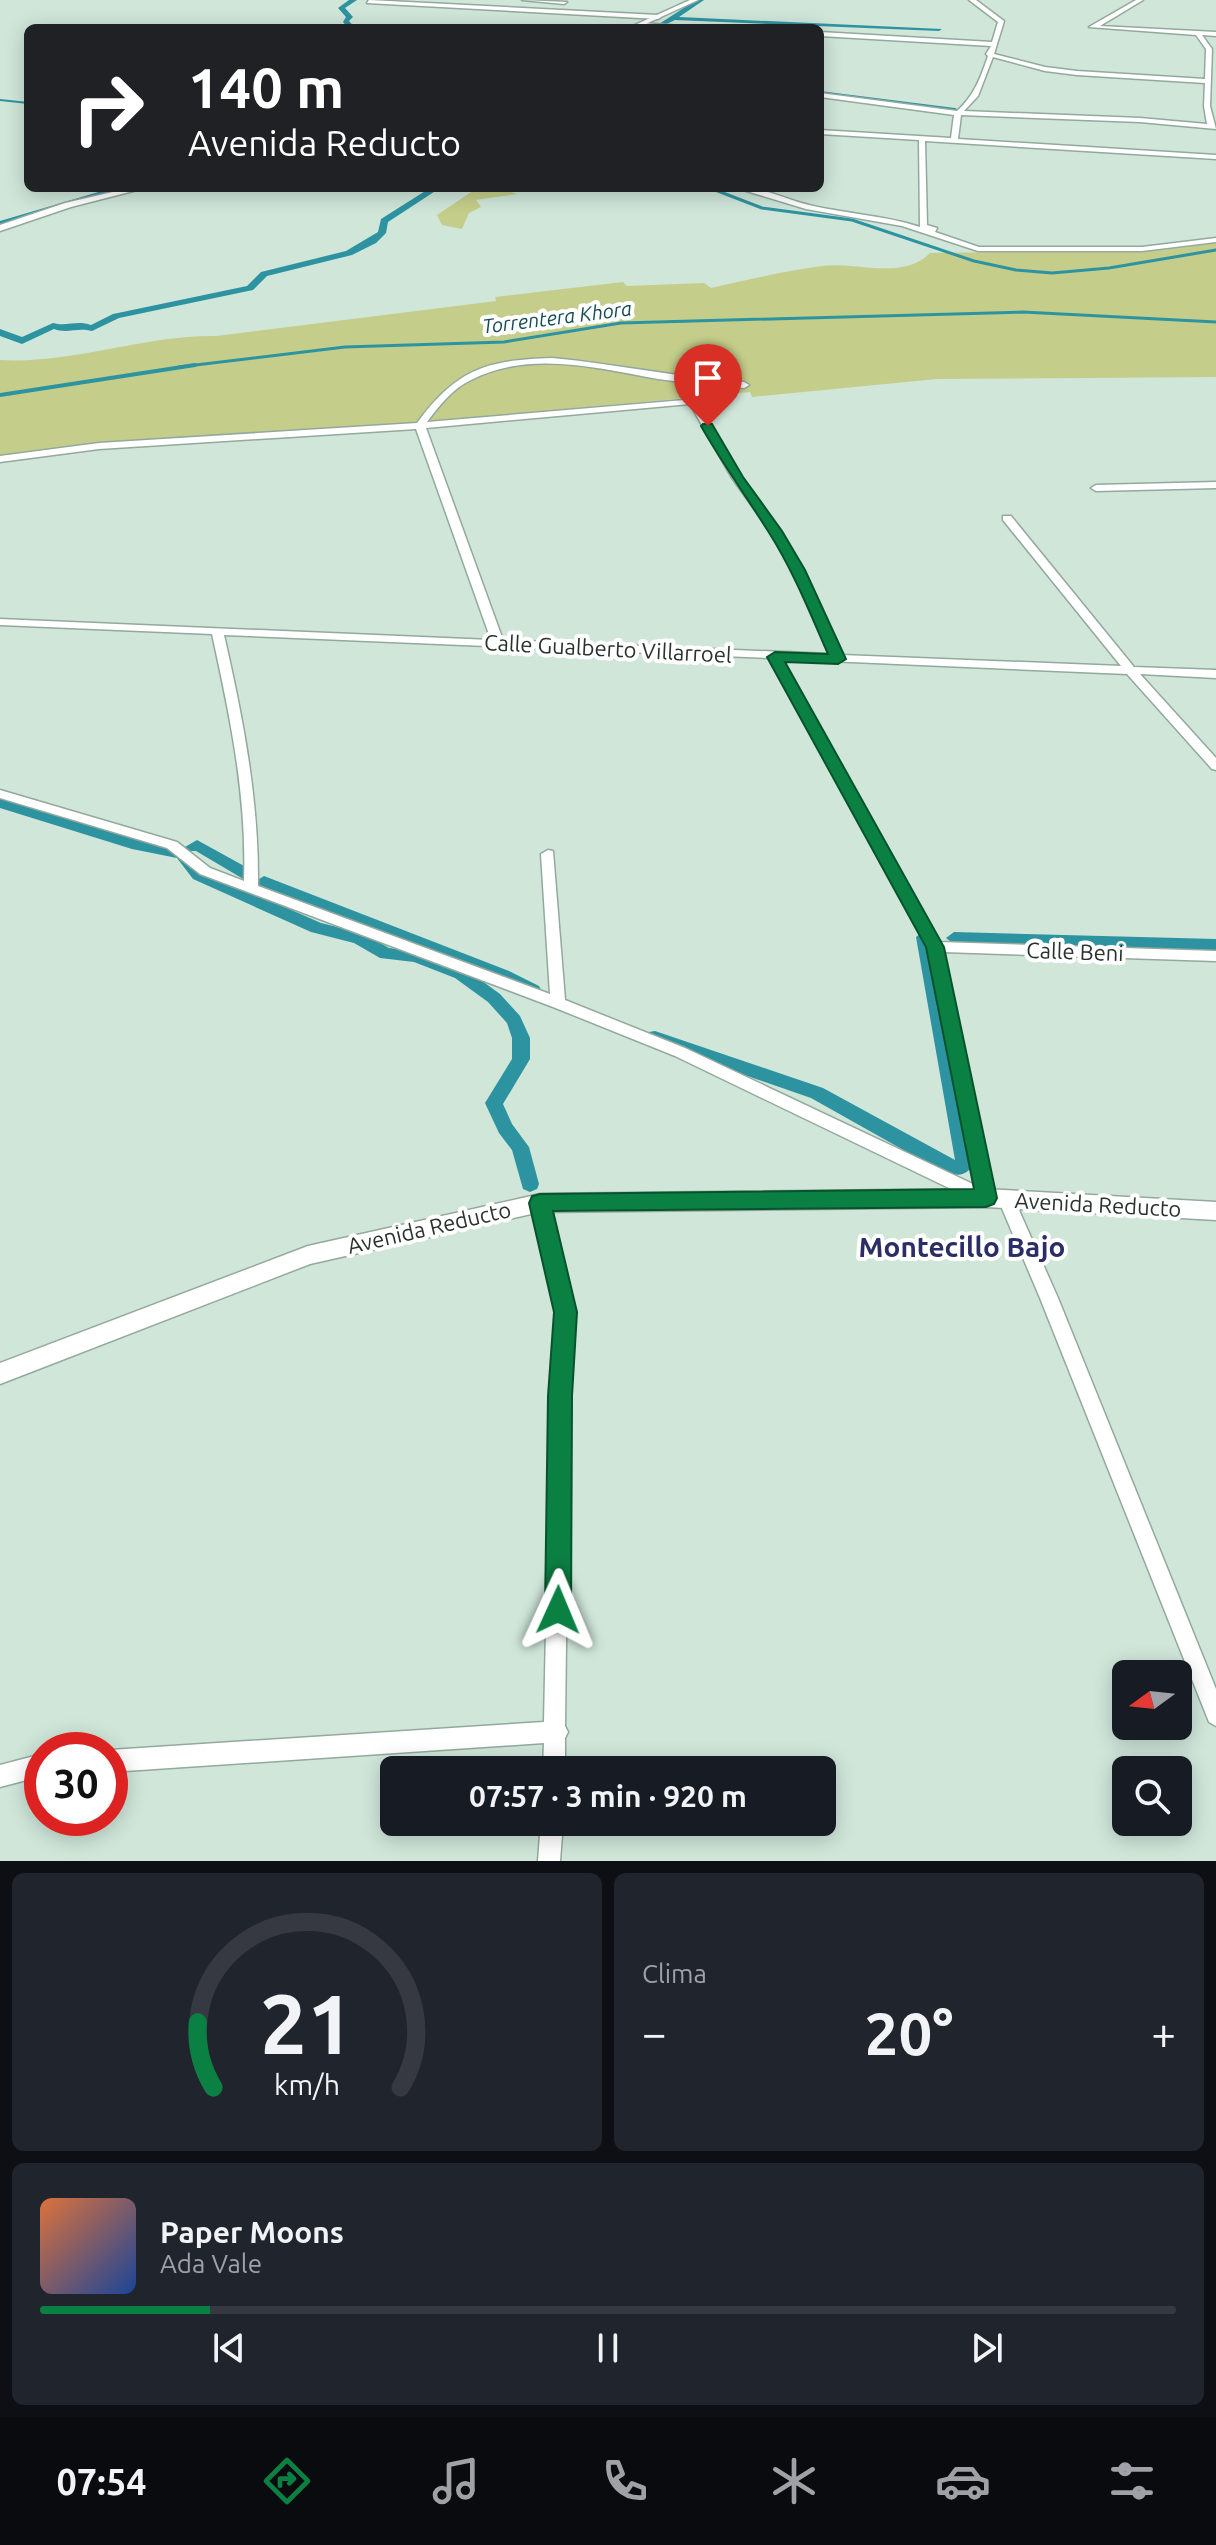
<!DOCTYPE html>
<html lang="es">
<head>
<meta charset="utf-8">
<style>
	body { margin:0; font-family:Ubuntu,sans-serif; background:#20242c; color:#f1f3f6; height:100vh; display:flex; flex-direction:column; font-size:30px; white-space:nowrap }
	* { box-sizing:border-box; margin:0 }
	p { font-size:26px; color:#9ea1a6 }
	.icon { flex:none; width:44px; height:44px; fill:none; stroke:currentColor; stroke-width:2; stroke-linecap:round; stroke-linejoin:round }
	.map { position:relative; height:1861px; overflow:hidden }
	.sheet { display:flex; flex-direction:column; gap:12px; padding:12px; background:#0d0f14; flex:1 }
	.sheet>* { flex:none }
	.guide { position:absolute; left:24px; top:24px; width:800px; height:168px; border-radius:12px; box-shadow:0 4px 20px #0003; background:#202124; color:#fff; overflow:hidden }
	.needle { width:52px; rotate:255deg }
	.tools { position:absolute; left:1112px; top:1660px; display:grid; gap:16px }
	.tools a { display:grid; place-items:center; width:80px; height:80px; border-radius:12px; background:#171b24; box-shadow:0 4px 20px #0003; font-size:40px }
	.speed { position:absolute; left:24px; top:1732px; display:flex; gap:16px; font-size:40px; font-weight:700; text-align:center }
	.speed>* { display:grid; place-content:center; width:104px; height:104px; border-radius:50%; background:#171b24; box-shadow:0 4px 20px #0003; line-height:1 }
	.speed .limit { border:12px solid #d22; background:#fff; color:#111 }
	.pin { position:absolute; display:grid; place-items:center; width:68px; height:68px; color:#fff; margin:-82px -34px; border-radius:50% 50% 50% 0; rotate:-45deg; box-shadow:0 0 8px #0007 }
	.pin .icon { rotate:45deg }
	.me { position:absolute; width:88px; margin:-44px; rotate:1deg; stroke-linejoin:round; filter:drop-shadow(0 0 6px #0008) }
	.turn { display:flex; align-items:center; gap:28px; height:168px; padding:0 32px; font-size:36px }
	.turn .icon { width:104px; height:104px; stroke-width:2.5 }
	.turn b { display:block; font-size:56px; line-height:68px }
	.big { font-size:60px; font-weight:600; line-height:1.1 }
	.sheet .widget { flex:1; display:flex; flex-direction:column; justify-content:center; gap:12px; min-width:0; padding:0 28px; border-radius:12px; background:#20242c }
	.sheet .dial { align-items:center; gap:0 }
	.dial svg { height:208px; overflow:visible; fill:none; stroke:#363941; stroke-width:7; stroke-linecap:round; text-anchor:middle }
	.dial text { fill:#f1f3f6; stroke:none }
	.song { display:flex; align-items:center; gap:24px }
	.cover { width:96px; height:96px; border-radius:12px; background:linear-gradient(135deg,hsl(20 70% 55%),hsl(220 70% 35%)) }
	.played { height:8px; border-radius:4px; background:linear-gradient(90deg,#0b8043 15%,#363941 15%) }
	.keys { display:flex; justify-content:space-around; direction:ltr }
	.heat { display:flex; justify-content:space-between; align-items:center; font-size:44px; direction:ltr }
	.sheet .tiles { flex:1; display:grid; gap:12px; grid-template-columns:1fr 1fr }
	.widget:last-child { grid-column:span 2 }
	.trip { position:absolute; left:380px; top:1756px; width:456px; height:80px; border-radius:12px; background:#171b24; box-shadow:0 4px 20px #0003; font-weight:600; line-height:80px; text-align:center }
	.dock { display:flex; height:128px; justify-content:space-around; align-items:center; background:#090b0e; color:#9ea1a6 }
	.dock .icon { width:56px; height:56px }
	.dock .active { color:#0b8043 }
	.dock b { font-size:36px; color:#f1f3f6 }
	.map>svg:first-child { display:block }
</style>
</head>
<body>
<div class="map">
<svg width="1216" height="1861" viewBox="0 0 1216 1861">
	<rect width="100%" height="100%" fill="#cfe6d9"/>
	<g fill="#c4ce8a">
		<polygon points="477,188 500,188 517,194 476,200 481,207 469,213 462,229 442,225 437,215"/>
		<path d="M1216,243v134l-279,2 -185,18 -2,-5 -323,30 -328,22 -99,12v-96c74,4 143,-25 216,-24l280,-35 -1,-4 128,-15 4,4 77,-3 7,5c36,-8 73,-17 111,-22 33,-5 81,15 108,-13l232,-3z"/>
	</g>
	<g fill="none" stroke-linecap="round" stroke-linejoin="round">
		<polyline stroke="#2e93a1" stroke-width="2" points="0,100 28,103"/>
		<g stroke="#2e93a1" stroke-width="3">
			<polyline points="710,188 762,208 852,220 974,261 1016,270 1052,273 1109,268 1216,250"/>
			<polyline points="179,367 345,347 504,342 621,323 1023,312 1216,322"/>
		</g>
		<polyline stroke="#2e93a1" stroke-width="4" points="0,395 195,365"/>
		<g fill="#2e93a1" fill-rule="evenodd">
			<polygon points="349,0 357,0 345,8 353,17 349,21 355,28 348,28 343,22 346,17 338,8"/>
			<polygon points="696,0 704,0 679,17 942,29 939,31 675,20 662,26 659,24"/>
			<polygon points="651,25 654,28 646,28"/>
			<polygon points="820,91 955,108 959,110 955,112 820,95"/>
			<polygon points="112,188 125,188 0,227 0,221"/>
			<path d="M430,188h10l-52,34 -2,11 -10,10 -24,12 -85,21 -14,14 -134,28 -27,13c-15,-4 -24,3 -38,-2l-32,15 -22,-8v-7l22,8 31,-14c14,4 23,-3 38,2l22,-11 134,-28 14,-14 85,-21 32,-19 3,-13z"/>
			<polygon points="0,798 138,840 187,850 203,871 321,923 365,934 389,948 422,952 467,970 500,994 520,1016 530,1038 530,1059 503,1104 512,1124 529,1147 539,1184 537,1189 530,1192 523,1189 512,1150 499,1133 485,1103 512,1059 512,1038 507,1023 488,1002 455,978 414,962 380,958 354,943 311,932 193,879 177,858 132,849 0,808"/>
			<polygon points="197,840 255,872 258,876 255,880 245,880 196,851 188,851 185,847"/>
			<path d="M264,876l245,95 30,15 2,4 -2,4c-14,4 -30,-9 -42,-15l-238,-94 -3,-4z"/>
			<path d="M924,931l9,2 2,4 -2,4 42,220c-9,18 -19,15 -36,9l-128,-72 -162,-56 -3,-5 3,-5 6,-1 168,57 132,72 -39,-223z"/>
			<polygon points="954,932 1216,939 1216,951 954,944 946,938"/>
		</g>
		<g stroke="#93a99d" stroke-width="3">
			<g id="minor">
				<polygon points="369,0 658,15 661,17 658,19 367,3"/>
				<polygon points="522,0 567,2 564,4"/>
				<path d="M969,0h7l28,21 -10,33 51,13 32,4 128,8 1,-30 -10,-14 -107,-8 47,-27h7l-43,26 116,6v4l-14,-1 10,14 -2,57 6,23 -76,-7 -179,-7 -3,24 258,16v4l-291,-18 2,84 10,3 -2,4 44,15h163l74,-9v4l-74,9h-164l-76,-25 -96,-17 -63,-19 -1,-2c23,0 45,12 67,17 37,9 75,10 111,22l-1,-87 -99,-6v-4l131,8 3,-23 -134,-18v-4l137,18c17,-15 24,-34 31,-55l-2,-2 5,-8 -171,-10v-4l172,10 6,-20zM993,57l52,14 32,4 128,8 -1,23 3,18 -67,-6 -176,-7 14,-15z"/>
				<polygon points="642,23 681,26 684,28 640,26"/>
				<path d="M552,358c65,6 128,20 192,24l5,3 -5,3c-29,-2 -57,-5 -86,-9 -61,-11 -129,-29 -187,1 -19,9 -32,26 -44,42l269,-23 46,79 38,53 23,39 39,85 279,11 -118,-146v-4h8l123,151 82,3v8l-76,-4 76,84v12l-4,-1 -85,-95 -345,-15 157,283 277,9v10l-273,-9 51,246 -2,5 -6,2 -6,-2 -305,-147 -122,-49 -353,-133 -33,-26 -167,-50v-8l177,52 33,26 34,13c3,-84 -14,-165 -32,-247l-212,-9v-6l491,21 -75,-211 -317,20 -99,13v-6l99,-13 318,-20c40,-54 69,-63 135,-65zM690,404l42,74 38,53 23,39 37,84 -327,-14 -77,-212zM224,635l546,23 158,289 47,238 -290,-137 -120,-48 -12,-149 -5,-1 -7,4 9,140 -292,-108c1,-86 -15,-168 -34,-251z"/>
				<polygon points="1216,482 1216,488 1096,491 1091,488 1096,485"/>
				<polygon points="1006,1192 1012,1194 1014,1199 1058,1298 1216,1689 1216,1726 1209,1722 1040,1298 998,1199 1000,1194"/>
				<polygon points="540,1196 546,1198 548,1203 574,1312 569,1396 565,1726 568,1732 565,1738 565,1770 543,1770 544,1743 110,1772 110,1750 544,1722 551,1396 556,1312 532,1203 534,1198"/>
				<polygon points="42,1754 42,1776 0,1787 0,1765"/>
				<polygon points="541,1822 563,1822 560,1861 538,1861"/>
			</g>
		</g>
		<g stroke="#93a99d" stroke-width="3">
			<g id="tertiary">
				<polygon points="690,0 698,0 637,28 628,28"/>
				<polygon points="130,188 145,188 71,207 0,231 0,225 65,203"/>
			</g>
		</g>
		<g stroke="#93a99d" stroke-width="3">
			<polygon id="secondary" points="986,1189 1216,1202 1216,1220 986,1207 540,1212 310,1264 0,1384 0,1363 308,1246 540,1194"/>
		</g>
		<use href="#minor" fill="#fff" fill-rule="evenodd"/>
		<use href="#tertiary" fill="#fff" fill-rule="evenodd"/>
		<use href="#secondary" fill="#fff" fill-rule="evenodd"/>
	</g>
	<path fill="#0b8043" stroke="#07532c" stroke-width="2" d="M703,424h9l31,53 39,54 23,39 41,89 -8,5 -53,-2 159,285 53,251 -3,6 -8,3 -433,4 24,101 -5,84 -1,214 -4,9 -9,4 -9,-4 -4,-9 3,-214 6,-84 -25,-109 3,-7 8,-2 434,-5 -48,-242 -159,-290 8,-5 53,2c-18,-41 -35,-84 -60,-123 -22,-35 -46,-68 -67,-105z"/>
	<g text-anchor="middle" dominant-baseline="central" stroke-width="8" stroke-linejoin="round" paint-order="stroke">
		<g font-size="20" font-style="italic" fill="#134c54" stroke="#fff">
			<text transform="translate(557 317) rotate(-7)">Torrentera Khora</text>
		</g>
		<g font-size="22" fill="#29322d" stroke="#fff">
			<text transform="translate(608 648) rotate(3)">Calle Gualberto Villarroel</text>
			<text transform="translate(1075 951) rotate(2)">Calle Beni</text>
			<text transform="translate(1098 1204) rotate(3)">Avenida Reducto</text>
			<text transform="translate(429 1227) rotate(-13)">Avenida Reducto</text>
		</g>
		<g font-size="28" font-weight="bold" fill="#2b2d67" stroke="#fff">
			<text x="962" y="1246">Montecillo Bajo</text>
		</g>
	</g>
</svg>
<div class="tools">
<a><svg class="needle" viewBox="-14 -14 28 28"><path d="M0-13l5 13h-10z" fill="#e53935"/><path d="M0 13l5-13h-10z" fill="#9ea1a6"/></svg></a>
<a><svg class="icon" aria-label="search" viewBox="0 0 24 24"><circle cx="10" cy="10" r="6"/><path d="M15 15l6 6"/></svg></a>
</div>
<div class="speed"><div class="limit">30</div></div>
<div class="pin" style="left:708px;top:426px;background:#d93025"><svg class="icon" aria-label="arrive" viewBox="0 0 24 24"><path d="M6 21V4h12l-3 4 3 4H6"/></svg></div>
<svg class="me" style="left:558px;top:1610px" viewBox="-20 -20 40 40"><path d="M0-17L14 15 0 8-14 15z" fill="#0b8043" stroke="#fff" stroke-width="4"/></svg>
<div class="trip">07:57 · 3 min · 920 m</div>
<div class="guide">
<div class="turn"><svg class="icon" aria-label="right" viewBox="0 0 24 24"><path d="M7 20v-9h11M14 6l5 5-5 5"/></svg><div><b>140 m</b>Avenida Reducto</div></div>
</div>
</div>
<section class="sheet">
<div class="tiles">
<div class="widget dial"><svg viewBox="0 0 100 80">
<path d="M14 69A42 42 0 1 1 86 69"/>
<path d="M14 69A42 42 0 0 1 8 44" stroke="#0b8043"/>
<text x="50" y="56" font-size="32" font-weight="700">21</text>
<text x="50" y="72" font-size="11">km/h</text>
</svg></div>
<div class="widget"><p>Clima</p>
<div class="heat"><a>−</a><b class="big">20°</b><a>+</a></div>
</div>
<div class="widget">
<div class="song"><i class="cover"></i><div><b>Paper Moons</b><p>Ada Vale</p></div></div>
<div class="played"></div>
<div class="keys"><svg class="icon" aria-label="previous" viewBox="0 0 24 24"><path d="M18 5L8 12l10 7zM5 5v14"/></svg><svg class="icon" aria-label="pause" viewBox="0 0 24 24"><path d="M8 5v14M16 5v14"/></svg><svg class="icon" aria-label="next" viewBox="0 0 24 24"><path d="M6 5l10 7-10 7zM19 5v14"/></svg></div>
</div>
</div>
</section>
<nav class="dock">
<b>07:54</b>
<svg class="icon active" aria-label="directions" viewBox="0 0 24 24"><path d="M12 3l9 9-9 9-9-9zM9 14v-3h6M13 9l2 2-2 2"/></svg>
<svg class="icon" aria-label="music" viewBox="0 0 24 24"><path d="M9 18V5l10-2v13"/><circle cx="6" cy="18" r="3"/><circle cx="16" cy="16" r="3"/></svg>
<svg class="icon" aria-label="phone" viewBox="0 0 24 24"><path d="M5 4h4l2 5-3 2q2 4 5 5l2-3 5 2v4C11 20 4 13 5 4z"/></svg>
<svg class="icon" aria-label="climate" viewBox="0 0 24 24"><path d="M12 3v18M4 7l16 10M4 17L20 7"/></svg>
<svg class="icon" aria-label="car" viewBox="0 0 24 24"><path d="M5 17H2v-5l4-1 3-4h7l3 4 3 1v5h-3M9 17h6M6 11h13"/><circle cx="7" cy="17" r="2"/><circle cx="17" cy="17" r="2"/></svg>
<svg class="icon" aria-label="filters" viewBox="0 0 24 24"><path d="M4 7h16M4 17h16"/><circle cx="9" cy="7" r="2"/><circle cx="15" cy="17" r="2"/></svg>
</nav>
</body>
</html>
